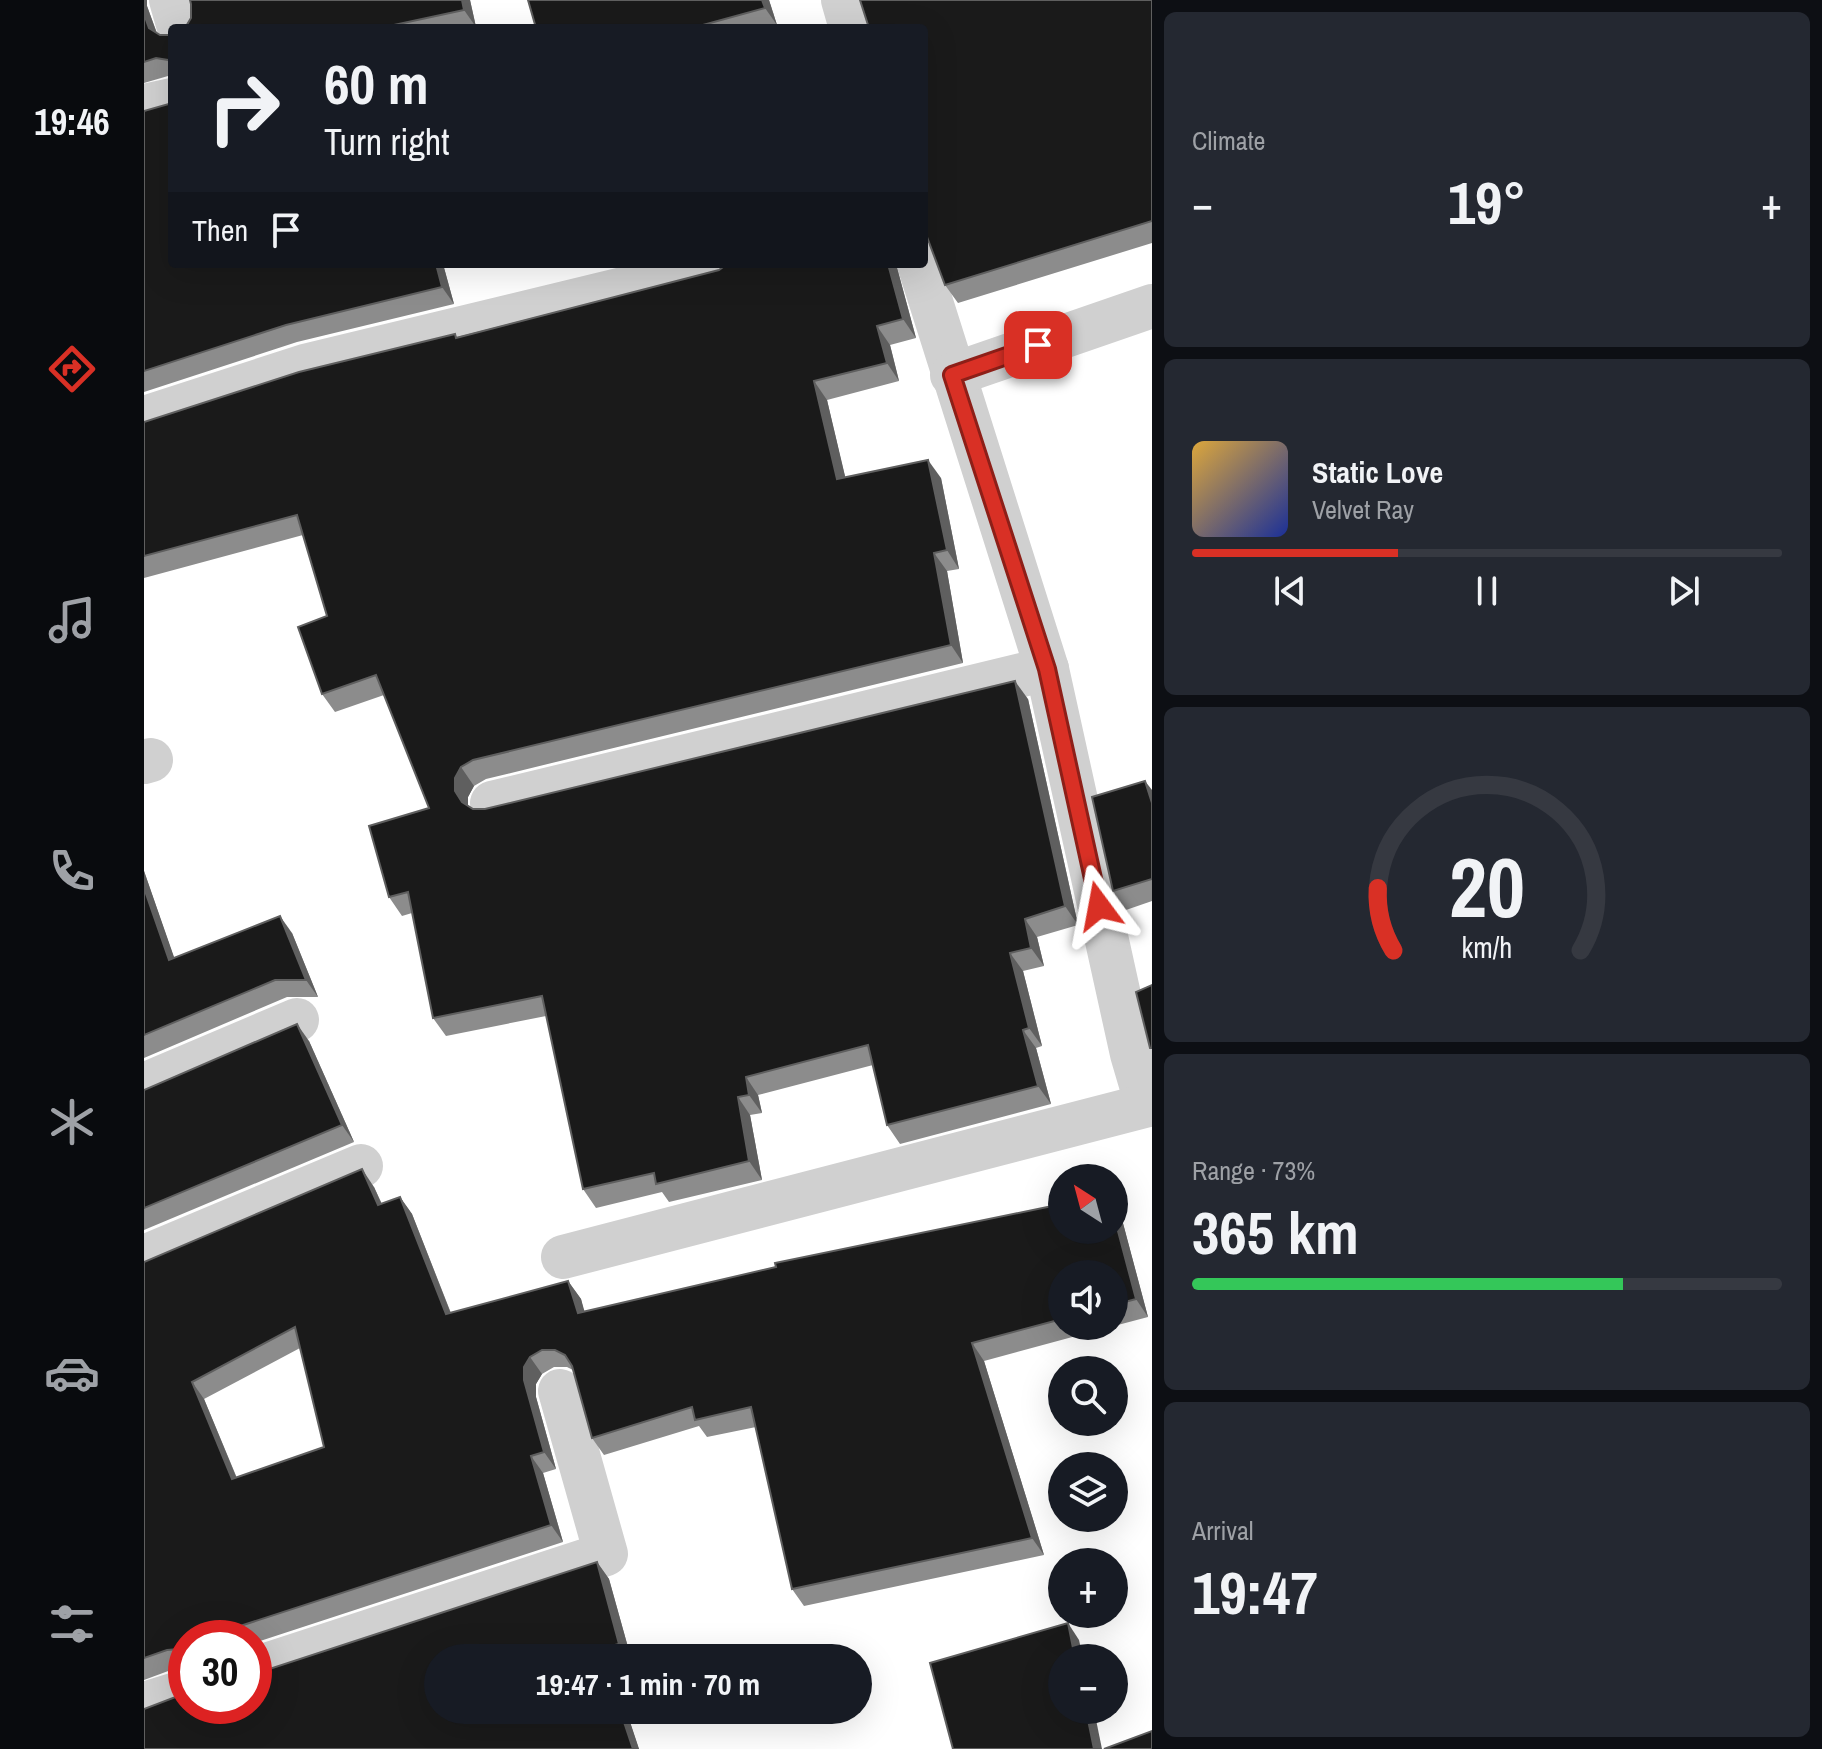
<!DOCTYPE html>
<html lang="en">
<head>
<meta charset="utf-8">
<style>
	body { margin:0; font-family:"Archivo Narrow",sans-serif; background:#242831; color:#f1f3f6; height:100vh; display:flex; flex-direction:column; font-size:30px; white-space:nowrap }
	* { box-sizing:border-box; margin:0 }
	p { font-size:26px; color:#9ea1a6 }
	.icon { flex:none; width:44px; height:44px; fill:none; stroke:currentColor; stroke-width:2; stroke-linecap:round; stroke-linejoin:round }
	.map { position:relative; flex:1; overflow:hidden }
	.details { display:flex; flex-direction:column; gap:12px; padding:12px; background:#0d0f14; width:670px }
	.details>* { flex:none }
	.guide { position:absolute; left:24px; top:24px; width:760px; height:244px; border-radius:8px; box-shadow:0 8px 32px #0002; background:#171b24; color:#f1f3f6; overflow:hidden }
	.needle { width:52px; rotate:324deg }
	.controls { position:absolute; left:904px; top:1164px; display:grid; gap:16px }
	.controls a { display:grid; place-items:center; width:80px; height:80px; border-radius:50%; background:#171b24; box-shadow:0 8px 32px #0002; font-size:40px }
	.speed { position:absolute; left:24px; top:1620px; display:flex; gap:16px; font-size:40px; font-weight:700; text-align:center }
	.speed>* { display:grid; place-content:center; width:104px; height:104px; border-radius:50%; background:#171b24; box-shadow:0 8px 32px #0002; line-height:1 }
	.speed .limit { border:12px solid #d22; background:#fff; color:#111 }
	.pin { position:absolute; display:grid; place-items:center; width:68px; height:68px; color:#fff; margin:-34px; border-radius:16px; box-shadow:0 4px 12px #0006 }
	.me { position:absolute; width:88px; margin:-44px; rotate:347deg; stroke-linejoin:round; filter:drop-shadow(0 0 6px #0008) }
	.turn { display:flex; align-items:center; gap:28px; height:168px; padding:0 24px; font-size:36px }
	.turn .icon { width:104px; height:104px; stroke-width:2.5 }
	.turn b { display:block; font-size:56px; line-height:68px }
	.then { display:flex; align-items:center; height:76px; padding:0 24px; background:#0003; gap:16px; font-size:30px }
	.big { font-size:60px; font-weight:700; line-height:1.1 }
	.details .tile { flex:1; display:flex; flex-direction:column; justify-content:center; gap:12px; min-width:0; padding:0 28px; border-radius:12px; background:#242831 }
	.details .dial { align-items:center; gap:0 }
	.dial svg { height:208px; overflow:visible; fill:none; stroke:#363941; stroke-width:7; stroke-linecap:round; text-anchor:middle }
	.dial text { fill:#f1f3f6; stroke:none }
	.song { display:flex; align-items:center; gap:24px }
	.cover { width:96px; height:96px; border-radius:12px; background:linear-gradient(135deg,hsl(40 70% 55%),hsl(230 70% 35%)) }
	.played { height:8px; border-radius:4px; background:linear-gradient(90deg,#d93025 35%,#363941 35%) }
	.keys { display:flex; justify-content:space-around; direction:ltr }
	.heat { display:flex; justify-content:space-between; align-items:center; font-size:44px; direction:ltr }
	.charge { height:12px; border-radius:6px; background:linear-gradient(90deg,#34c759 73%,#363941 0) }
	.trip { position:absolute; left:280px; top:1644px; width:448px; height:80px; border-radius:40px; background:#171b24; box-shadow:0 8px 32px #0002; font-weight:700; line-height:80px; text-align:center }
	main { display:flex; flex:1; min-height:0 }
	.tabs { display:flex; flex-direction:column; width:144px; justify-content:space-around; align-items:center; background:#090b0e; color:#9ea1a6 }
	.tabs .icon { width:56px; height:56px }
	.tabs .active { color:#d93025 }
	.tabs b { font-size:36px; color:#f1f3f6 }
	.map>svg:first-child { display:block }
</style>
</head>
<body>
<main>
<nav class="tabs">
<b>19:46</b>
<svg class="icon active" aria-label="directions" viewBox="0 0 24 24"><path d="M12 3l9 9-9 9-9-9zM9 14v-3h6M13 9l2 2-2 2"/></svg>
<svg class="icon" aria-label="music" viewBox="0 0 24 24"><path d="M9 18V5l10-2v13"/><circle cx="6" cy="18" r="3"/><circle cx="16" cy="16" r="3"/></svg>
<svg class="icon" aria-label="phone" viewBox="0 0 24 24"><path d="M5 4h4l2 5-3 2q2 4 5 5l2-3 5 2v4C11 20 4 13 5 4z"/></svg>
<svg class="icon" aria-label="climate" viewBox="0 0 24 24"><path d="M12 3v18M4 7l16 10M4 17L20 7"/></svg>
<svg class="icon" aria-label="car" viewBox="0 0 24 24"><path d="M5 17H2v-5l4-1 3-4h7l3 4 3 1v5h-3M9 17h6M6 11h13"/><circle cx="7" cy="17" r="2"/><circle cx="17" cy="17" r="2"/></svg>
<svg class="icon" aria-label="filters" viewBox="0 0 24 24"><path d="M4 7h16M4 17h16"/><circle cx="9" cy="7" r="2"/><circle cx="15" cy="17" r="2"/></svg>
</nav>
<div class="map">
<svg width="1008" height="1749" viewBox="0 0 1008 1749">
	<rect width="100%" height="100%" fill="#fff"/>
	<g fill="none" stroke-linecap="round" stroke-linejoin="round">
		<g stroke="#d0d0d0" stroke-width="44">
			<polyline points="27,0 35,28"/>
			<polyline points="699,0 707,28"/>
			<polyline points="0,106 28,100"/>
			<polyline points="775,264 903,669 988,1054 1003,1105"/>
			<polyline points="808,375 1008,306"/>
			<polyline points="0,418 161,366 582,264"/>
			<polyline points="0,762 7,760"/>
			<polyline points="348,803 903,669"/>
			<polyline points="0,1085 153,1020"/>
			<polyline points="0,1257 217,1166"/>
			<polyline points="419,1257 1008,1104"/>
			<polyline points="110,1669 462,1554 416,1391"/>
			<polyline points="0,1704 42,1691"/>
		</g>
	</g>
	<g fill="#8c8c8c" fill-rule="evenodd">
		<polygon points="0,0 3,0 3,6 13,33 16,35 28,35 28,76 24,76 0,83"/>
		<polygon points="46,0 326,0 332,27 327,28 41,28 47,18 47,4"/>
		<polygon points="625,0 633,25 623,28 392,28"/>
		<polygon points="1008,0 1008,243 814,303 801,285 785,242 780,240 780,28"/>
		<polygon points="0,111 299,264 310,304 153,342 0,392"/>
		<polygon points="461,264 476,264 464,267"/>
		<polygon points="583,264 752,264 772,338 746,345 755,381 683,400 701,477 797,478 815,569 803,571 819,663 342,779 330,786 324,797 324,806 329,809 341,809 884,699 934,925 893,937 900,966 879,971 898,1046 892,1048 907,1104 756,1144 743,1125 729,1065 614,1095 618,1113 606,1115 618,1180 525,1202 518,1192 452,1208 439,1189 402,1016 302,1036 289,1018 268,913 258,916 245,897 285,808 240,695 191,712 178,694 183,616 159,535 0,578 0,422 311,334 313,337 575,270"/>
		<polygon points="1008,790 1008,901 982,910 969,891"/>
		<polygon points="0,871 30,958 148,933 174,997 143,997 0,1058"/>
		<polygon points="165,1041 210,1142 0,1230 0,1090"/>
		<path d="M230,1187l8,17 18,-7 12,17 39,99 117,-32 13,18 3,13 530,-82v-27l6,9 28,105 -34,9v-52h-52v52h51l-129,35 60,194 -240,51 -12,-17 -36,-162 -49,10 -8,-11 -95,29 -12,-17 -19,-68 -6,-3h-13l-12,7 -6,10v13l20,72 -13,4 20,69 -309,101v-5h-68v29h-7l-35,13v-418zM156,1348l24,99 -87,31 -33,-79z"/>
		<polygon points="453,1562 465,1579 487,1658 294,1658 294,1710 482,1710 495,1749 0,1749 42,1706"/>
	</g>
	<g fill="#5f5f5f">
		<polygon points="0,0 3,0 3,6 17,45 5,28 0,14"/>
		<polygon points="318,0 326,0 332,27 320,10"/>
		<polygon points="618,0 625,0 633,25 621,8"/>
		<polygon points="292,264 299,264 310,304 298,287"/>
		<polygon points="744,264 752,264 772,338 759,319"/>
		<polygon points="733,326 746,345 755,381 743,363"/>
		<polygon points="670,381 683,400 706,497 693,479"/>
		<polygon points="784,460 797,478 815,569 803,550"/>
		<polygon points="790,553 803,571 819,663 807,645"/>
		<polygon points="871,681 884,699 934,925 921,906"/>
		<polygon points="317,767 330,786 324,797 324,810 318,802 311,791 311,778"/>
		<polygon points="1001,781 1008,790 1008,803"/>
		<polygon points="0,871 37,977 25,960 0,888"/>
		<polygon points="136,916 148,933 174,997 162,980"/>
		<polygon points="881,919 893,937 900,966 887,948"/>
		<polygon points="866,953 879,971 898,1046 885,1028"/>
		<polygon points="153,1024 165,1041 210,1142 198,1125"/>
		<polygon points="879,1030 892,1048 907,1104 894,1086"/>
		<polygon points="602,1077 614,1095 618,1113 605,1095"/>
		<polygon points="594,1097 606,1115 618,1180 605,1161"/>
		<polygon points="218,1169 230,1187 246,1223 234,1205"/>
		<polygon points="256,1197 268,1214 314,1332 302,1314"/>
		<polygon points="970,1203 976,1212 1004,1317 992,1299 970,1216"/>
		<polygon points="424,1281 437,1299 446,1331 434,1313"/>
		<polygon points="828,1343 840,1361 900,1555 888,1538"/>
		<polygon points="386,1357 398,1374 392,1384 392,1397 412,1469 400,1452 380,1380 380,1367"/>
		<polygon points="48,1382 60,1399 100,1496 88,1479"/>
		<polygon points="387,1456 399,1473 419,1542 407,1525"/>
		<polygon points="453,1562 465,1579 487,1658 475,1644"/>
		<polygon points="924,1623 935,1640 939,1658 931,1658"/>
		<polygon points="476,1710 482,1710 495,1749 489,1749"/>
		<polygon points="942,1710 950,1710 958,1749 950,1749"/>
	</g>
	<g fill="#1a1a1a" stroke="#5f5f5f" stroke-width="2" fill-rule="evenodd">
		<polygon points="46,0 318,0 320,10 236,28 41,28 47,18 47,4"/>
		<polygon points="384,0 618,0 621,8 548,28 392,28"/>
		<polygon points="716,0 1008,0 1008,221 801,285 780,229 780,28 725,28"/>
		<polygon points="0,14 5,28 16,35 28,35 28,62 24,60 12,58 0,62"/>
		<polygon points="28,103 28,264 292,264 298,287 142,325 0,371 0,111"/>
		<polygon points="583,264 744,264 759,319 733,326 743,363 670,381 693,479 784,460 803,550 790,553 807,645 329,760 317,767 311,778 311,791 318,802 329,809 341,809 871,681 921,906 881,919 887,948 866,953 885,1028 879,1030 894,1086 743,1125 724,1045 602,1077 605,1095 594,1097 605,1161 512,1184 510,1173 439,1189 398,996 289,1018 264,892 245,897 225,826 285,808 232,675 178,694 154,627 183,616 153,515 0,556 0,422 155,372 311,334 312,338 575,270"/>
		<polygon points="1001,781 1008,803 1008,879 969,891 948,797"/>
		<polygon points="0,888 25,960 136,916 162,980 131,980 0,1035"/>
		<polygon points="1008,985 1008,1048 1006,1048 992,992"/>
		<polygon points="153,1024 198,1125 0,1208 0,1090"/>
		<path d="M218,1169l16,36 22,-8 46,117 122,-33 10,32 198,-46 -1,-4 287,-59v26h52v-14l22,83 -22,6v-31h-52v45l-90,24 60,195 -240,51 -41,-182 -56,13 -3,-13 -100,31 -20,-72 -7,-11 -10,-5h-13l-12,7 -6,10v13l20,72 -13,4 20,69 -317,103 -11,8 -1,2h-36v15l-7,-4 -12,1 -23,8v-396zM151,1327l29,120 -92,32 -40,-97z"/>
		<polygon points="453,1562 475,1644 455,1649 458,1658 294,1658 294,1710 476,1710 489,1749 0,1749 0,1709 42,1693 42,1706 110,1706 110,1674"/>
		<polygon points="924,1623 931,1658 918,1658 918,1710 942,1710 950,1749 809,1749 786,1663"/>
		<polygon points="1008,1731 1008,1749 960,1749"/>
	</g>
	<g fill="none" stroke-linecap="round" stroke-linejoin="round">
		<g stroke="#8d1f18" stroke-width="20">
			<polyline id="route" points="894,345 808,375 903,669 955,906"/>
		</g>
		<use href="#route" stroke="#d93025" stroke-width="14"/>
	</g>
</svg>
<div class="controls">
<a><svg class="needle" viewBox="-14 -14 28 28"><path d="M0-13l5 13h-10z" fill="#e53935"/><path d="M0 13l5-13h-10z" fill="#9ea1a6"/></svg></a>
<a><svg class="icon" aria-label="sound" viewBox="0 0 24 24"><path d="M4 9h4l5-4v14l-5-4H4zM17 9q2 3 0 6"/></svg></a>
<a><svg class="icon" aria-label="search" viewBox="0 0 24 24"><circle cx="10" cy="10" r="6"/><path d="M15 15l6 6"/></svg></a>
<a><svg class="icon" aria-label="layers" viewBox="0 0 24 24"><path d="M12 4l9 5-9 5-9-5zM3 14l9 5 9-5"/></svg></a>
<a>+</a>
<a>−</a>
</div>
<div class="speed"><div class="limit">30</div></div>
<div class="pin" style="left:894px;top:345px;background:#d93025"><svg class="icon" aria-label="arrive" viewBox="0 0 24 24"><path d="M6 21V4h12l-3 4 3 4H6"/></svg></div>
<svg class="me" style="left:955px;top:906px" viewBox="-20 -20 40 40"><path d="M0-17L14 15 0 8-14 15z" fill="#d93025" stroke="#fff" stroke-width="4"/></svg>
<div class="trip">19:47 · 1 min · 70 m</div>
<div class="guide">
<div class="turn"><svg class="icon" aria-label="right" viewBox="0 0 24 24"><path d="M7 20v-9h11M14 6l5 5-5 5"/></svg><div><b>60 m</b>Turn right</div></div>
<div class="then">Then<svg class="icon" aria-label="arrive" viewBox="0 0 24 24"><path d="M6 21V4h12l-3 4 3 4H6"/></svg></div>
</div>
</div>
<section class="details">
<div class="tile"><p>Climate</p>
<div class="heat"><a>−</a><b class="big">19°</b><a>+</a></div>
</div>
<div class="tile">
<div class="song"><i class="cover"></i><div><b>Static Love</b><p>Velvet Ray</p></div></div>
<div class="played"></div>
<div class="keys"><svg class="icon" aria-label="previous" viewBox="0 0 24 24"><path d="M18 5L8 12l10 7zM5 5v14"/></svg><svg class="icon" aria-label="pause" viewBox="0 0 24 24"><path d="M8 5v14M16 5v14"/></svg><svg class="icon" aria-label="next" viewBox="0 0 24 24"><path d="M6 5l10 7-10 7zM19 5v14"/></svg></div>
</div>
<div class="tile dial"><svg viewBox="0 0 100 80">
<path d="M14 69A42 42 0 1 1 86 69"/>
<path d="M14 69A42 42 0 0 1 8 45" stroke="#d93025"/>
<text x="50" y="56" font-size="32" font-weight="700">20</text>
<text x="50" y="72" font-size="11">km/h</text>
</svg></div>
<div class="tile"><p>Range · 73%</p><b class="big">365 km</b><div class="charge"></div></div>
<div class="tile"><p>Arrival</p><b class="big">19:47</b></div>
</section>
</main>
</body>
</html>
